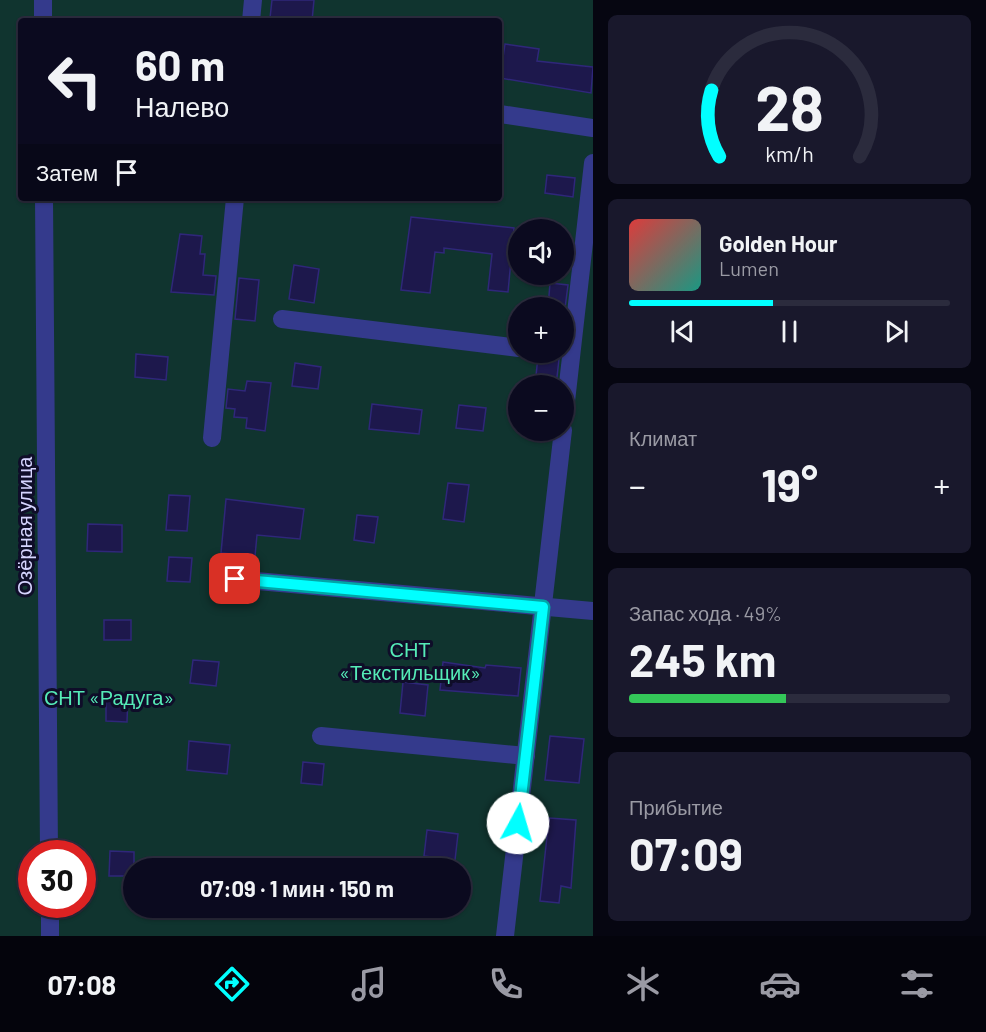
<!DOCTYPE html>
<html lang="ru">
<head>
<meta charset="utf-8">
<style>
	body { margin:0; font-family:Barlow,sans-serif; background:#19182c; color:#f1f3f6; height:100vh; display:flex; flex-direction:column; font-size:22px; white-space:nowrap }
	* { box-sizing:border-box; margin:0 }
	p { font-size:20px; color:#9a9aa4 }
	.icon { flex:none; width:33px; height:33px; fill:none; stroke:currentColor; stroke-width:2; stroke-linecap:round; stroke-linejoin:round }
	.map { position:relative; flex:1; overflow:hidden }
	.panel { display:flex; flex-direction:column; gap:15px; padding:15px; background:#060611; width:393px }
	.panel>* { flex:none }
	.guide { position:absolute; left:18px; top:18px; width:484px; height:183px; border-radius:6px; box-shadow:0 2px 4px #0004,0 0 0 2px #2b2b3d; background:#0b0a1f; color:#f1f3f6; overflow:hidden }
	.buttons { position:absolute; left:508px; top:219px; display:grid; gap:12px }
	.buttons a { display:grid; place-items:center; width:66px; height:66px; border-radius:50%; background:#0b0a1f; box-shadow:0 2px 4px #0004,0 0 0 2px #2b2b3d; font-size:30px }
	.speed { position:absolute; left:18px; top:840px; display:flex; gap:12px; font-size:30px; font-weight:700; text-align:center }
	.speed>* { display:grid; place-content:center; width:78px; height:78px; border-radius:50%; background:#0b0a1f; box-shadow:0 2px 4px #0004,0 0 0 2px #2b2b3d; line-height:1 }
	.speed .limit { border:9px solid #d22; background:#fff; color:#111 }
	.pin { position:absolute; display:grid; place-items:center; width:51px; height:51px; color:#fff; margin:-26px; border-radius:12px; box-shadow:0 3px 9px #0006 }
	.me { position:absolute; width:66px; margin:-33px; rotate:6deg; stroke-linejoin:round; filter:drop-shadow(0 0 4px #0008) }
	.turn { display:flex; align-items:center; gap:21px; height:126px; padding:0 18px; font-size:27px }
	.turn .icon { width:78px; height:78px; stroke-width:2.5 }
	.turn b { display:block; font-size:42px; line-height:51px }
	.then { display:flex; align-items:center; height:57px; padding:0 18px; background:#0003; gap:12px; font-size:22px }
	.big { font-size:45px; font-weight:700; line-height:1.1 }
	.panel .card { flex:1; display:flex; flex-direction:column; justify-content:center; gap:9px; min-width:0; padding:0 21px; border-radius:9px; background:#19182c }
	.panel .dial { align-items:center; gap:0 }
	.dial svg { height:156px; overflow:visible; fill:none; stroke:#2b2b3d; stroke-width:7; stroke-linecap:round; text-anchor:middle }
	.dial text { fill:#f1f3f6; stroke:none }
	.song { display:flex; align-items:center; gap:18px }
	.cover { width:72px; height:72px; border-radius:9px; background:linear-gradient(135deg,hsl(0 70% 55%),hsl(170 70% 35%)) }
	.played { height:6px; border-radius:3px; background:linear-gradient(90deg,#01ffff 45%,#2b2b3d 45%) }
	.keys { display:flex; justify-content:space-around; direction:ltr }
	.heat { display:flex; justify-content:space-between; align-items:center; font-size:33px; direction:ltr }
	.charge { height:9px; border-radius:4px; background:linear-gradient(90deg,#34c759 49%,#2b2b3d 0) }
	.trip { position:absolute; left:123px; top:858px; width:348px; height:60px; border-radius:30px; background:#0b0a1f; box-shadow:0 2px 4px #0004,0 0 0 2px #2b2b3d; font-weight:700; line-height:60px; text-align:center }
	.tabs { display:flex; height:96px; justify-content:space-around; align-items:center; background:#04040c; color:#9a9aa4 }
	.tabs .icon { width:42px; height:42px }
	.tabs .selected { color:#01ffff }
	.tabs b { font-size:27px; color:#f1f3f6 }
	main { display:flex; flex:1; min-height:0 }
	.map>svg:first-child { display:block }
</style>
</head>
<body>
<main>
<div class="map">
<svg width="593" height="936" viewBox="0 0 593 936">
	<rect width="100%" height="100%" fill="#0f0d29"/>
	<path fill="#10342f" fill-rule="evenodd" d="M0,0h593v936h-593zM21,21h479v177h-479zM519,230h45v44h-45zM519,308h45v44h-45zM519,386h45v44h-45zM32,854h50v50h-50zM134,868h326v40h-326z"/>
	<g fill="#1d184c" stroke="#2f277a" stroke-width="1.5">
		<polygon points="272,0 314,0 312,21 270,18"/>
		<polygon points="505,44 539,49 537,61 593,67 591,93 500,78"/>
		<polygon points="547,175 575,178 573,197 545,193"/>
		<polygon points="411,217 514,228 508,292 488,290 492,254 444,248 444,253 435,252 430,293 401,290"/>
		<polygon points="180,234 202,236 200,254 205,254 203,275 216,276 214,295 171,292"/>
		<polygon points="294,265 319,269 314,303 289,299"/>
		<polygon points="239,278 259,280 255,321 235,319"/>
		<polygon points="550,283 568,285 565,308 548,308"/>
		<polygon points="136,354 168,357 166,380 135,377"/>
		<polygon points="538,356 559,359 556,386 535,386"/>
		<polygon points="295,363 321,367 318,389 292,386"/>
		<polygon points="247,381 271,383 265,431 246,428 247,418 234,417 235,409 226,408 228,389 245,391"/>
		<polygon points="372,404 422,410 419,434 369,429"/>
		<polygon points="459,405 486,408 483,431 456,428"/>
		<polygon points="448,483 469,485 464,522 443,519"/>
		<polygon points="169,495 190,496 187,531 166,530"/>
		<polygon points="226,499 304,509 300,539 257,535 255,556 221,553"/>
		<polygon points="357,515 378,517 374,543 354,540"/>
		<polygon points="88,524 122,525 122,552 87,551"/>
		<polygon points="169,557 192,558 190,582 167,581"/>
		<rect x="104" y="620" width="27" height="20"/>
		<polygon points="193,660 219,662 216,686 190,683"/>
		<polygon points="443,662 485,668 486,665 521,668 518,696 440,690"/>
		<polygon points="403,682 428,685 425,716 400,713"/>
		<polygon points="106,694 128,695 127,722 106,721"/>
		<polygon points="550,736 584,739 579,783 545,780"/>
		<polygon points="189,741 230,745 227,774 187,770"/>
		<polygon points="303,762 324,764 322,785 301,783"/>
		<polygon points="549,818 576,820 571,888 561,886 559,903 540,901"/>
		<polygon points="427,830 458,834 455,860 424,856"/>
		<polygon points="110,851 134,852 134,876 109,876"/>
	</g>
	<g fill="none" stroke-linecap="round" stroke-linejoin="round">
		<g stroke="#343a8c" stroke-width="18">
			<polyline points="43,0 43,21"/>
			<polyline points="251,21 253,0"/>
			<polyline points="500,114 593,128"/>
			<polyline points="44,198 49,854"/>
			<polyline points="282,319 519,348"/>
			<polyline points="564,419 593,163"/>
			<polyline points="212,438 235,198"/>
			<polyline points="235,579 593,611"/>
			<polyline points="321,736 526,756"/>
			<polyline points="50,904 50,936"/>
			<polyline points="505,936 563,430"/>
		</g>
	</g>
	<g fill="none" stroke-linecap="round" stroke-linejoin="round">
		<g stroke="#01a6a6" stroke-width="15">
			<polyline id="route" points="235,579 543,607 518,823"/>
		</g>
		<use href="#route" stroke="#01ffff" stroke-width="10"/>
	</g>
	<g text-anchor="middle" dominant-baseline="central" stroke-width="6" stroke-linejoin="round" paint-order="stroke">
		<g font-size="20" fill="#d6d5ff" stroke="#0f0d29">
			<text transform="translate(24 526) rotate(-90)">Озёрная улица</text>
		</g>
		<g font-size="20" fill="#55ebb7" stroke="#0f0d29">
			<text x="410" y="649">СНТ<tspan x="410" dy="23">«Текстильщик»</tspan></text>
			<text x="109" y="697">СНТ «Радуга»</text>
		</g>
	</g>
</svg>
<div class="buttons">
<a><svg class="icon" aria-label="sound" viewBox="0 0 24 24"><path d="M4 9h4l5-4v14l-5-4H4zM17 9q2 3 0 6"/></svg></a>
<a>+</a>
<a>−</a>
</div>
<div class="speed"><div class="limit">30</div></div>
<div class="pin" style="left:235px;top:579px;background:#d93025"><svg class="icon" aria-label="arrive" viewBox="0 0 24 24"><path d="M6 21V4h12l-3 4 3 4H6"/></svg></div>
<svg class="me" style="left:518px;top:823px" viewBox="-20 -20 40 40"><circle r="19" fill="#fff"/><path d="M0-13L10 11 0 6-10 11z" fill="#01ffff"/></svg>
<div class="trip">07:09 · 1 мин · 150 m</div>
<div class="guide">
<div class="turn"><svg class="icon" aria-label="left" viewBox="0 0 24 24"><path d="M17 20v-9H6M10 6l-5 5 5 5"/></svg><div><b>60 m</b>Налево</div></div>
<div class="then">Затем<svg class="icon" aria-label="arrive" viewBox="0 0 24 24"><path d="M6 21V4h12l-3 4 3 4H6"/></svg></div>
</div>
</div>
<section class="panel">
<div class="card dial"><svg viewBox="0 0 100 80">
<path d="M14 69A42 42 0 1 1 86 69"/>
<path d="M14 69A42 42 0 0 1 10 35" stroke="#01ffff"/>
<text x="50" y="56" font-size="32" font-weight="700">28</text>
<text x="50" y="72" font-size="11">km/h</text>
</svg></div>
<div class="card">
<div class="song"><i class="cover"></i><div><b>Golden Hour</b><p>Lumen</p></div></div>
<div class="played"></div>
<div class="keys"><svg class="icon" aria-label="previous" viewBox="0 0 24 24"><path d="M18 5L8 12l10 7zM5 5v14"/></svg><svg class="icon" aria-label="pause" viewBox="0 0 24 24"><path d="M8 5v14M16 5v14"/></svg><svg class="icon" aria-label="next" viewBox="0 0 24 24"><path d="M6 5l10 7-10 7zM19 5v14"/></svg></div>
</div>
<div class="card"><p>Климат</p>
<div class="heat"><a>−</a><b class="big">19°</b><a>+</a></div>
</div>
<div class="card"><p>Запас хода · 49%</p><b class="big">245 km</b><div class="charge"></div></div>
<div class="card"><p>Прибытие</p><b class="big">07:09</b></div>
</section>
</main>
<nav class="tabs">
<b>07:08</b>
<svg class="icon selected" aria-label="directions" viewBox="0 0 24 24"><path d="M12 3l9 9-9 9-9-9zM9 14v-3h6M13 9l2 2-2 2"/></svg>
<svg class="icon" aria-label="music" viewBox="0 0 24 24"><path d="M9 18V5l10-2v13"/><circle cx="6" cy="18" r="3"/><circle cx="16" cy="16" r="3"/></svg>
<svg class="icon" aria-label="phone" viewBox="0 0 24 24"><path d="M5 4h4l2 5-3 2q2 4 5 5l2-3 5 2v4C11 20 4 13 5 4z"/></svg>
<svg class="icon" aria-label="climate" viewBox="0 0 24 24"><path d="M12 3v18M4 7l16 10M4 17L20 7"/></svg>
<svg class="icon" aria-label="car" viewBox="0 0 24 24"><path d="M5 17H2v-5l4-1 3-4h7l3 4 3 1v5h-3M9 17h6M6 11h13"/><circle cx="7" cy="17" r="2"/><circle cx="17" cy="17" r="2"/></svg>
<svg class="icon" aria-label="filters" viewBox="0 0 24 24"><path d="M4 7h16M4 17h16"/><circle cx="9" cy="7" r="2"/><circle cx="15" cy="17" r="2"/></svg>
</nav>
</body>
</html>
